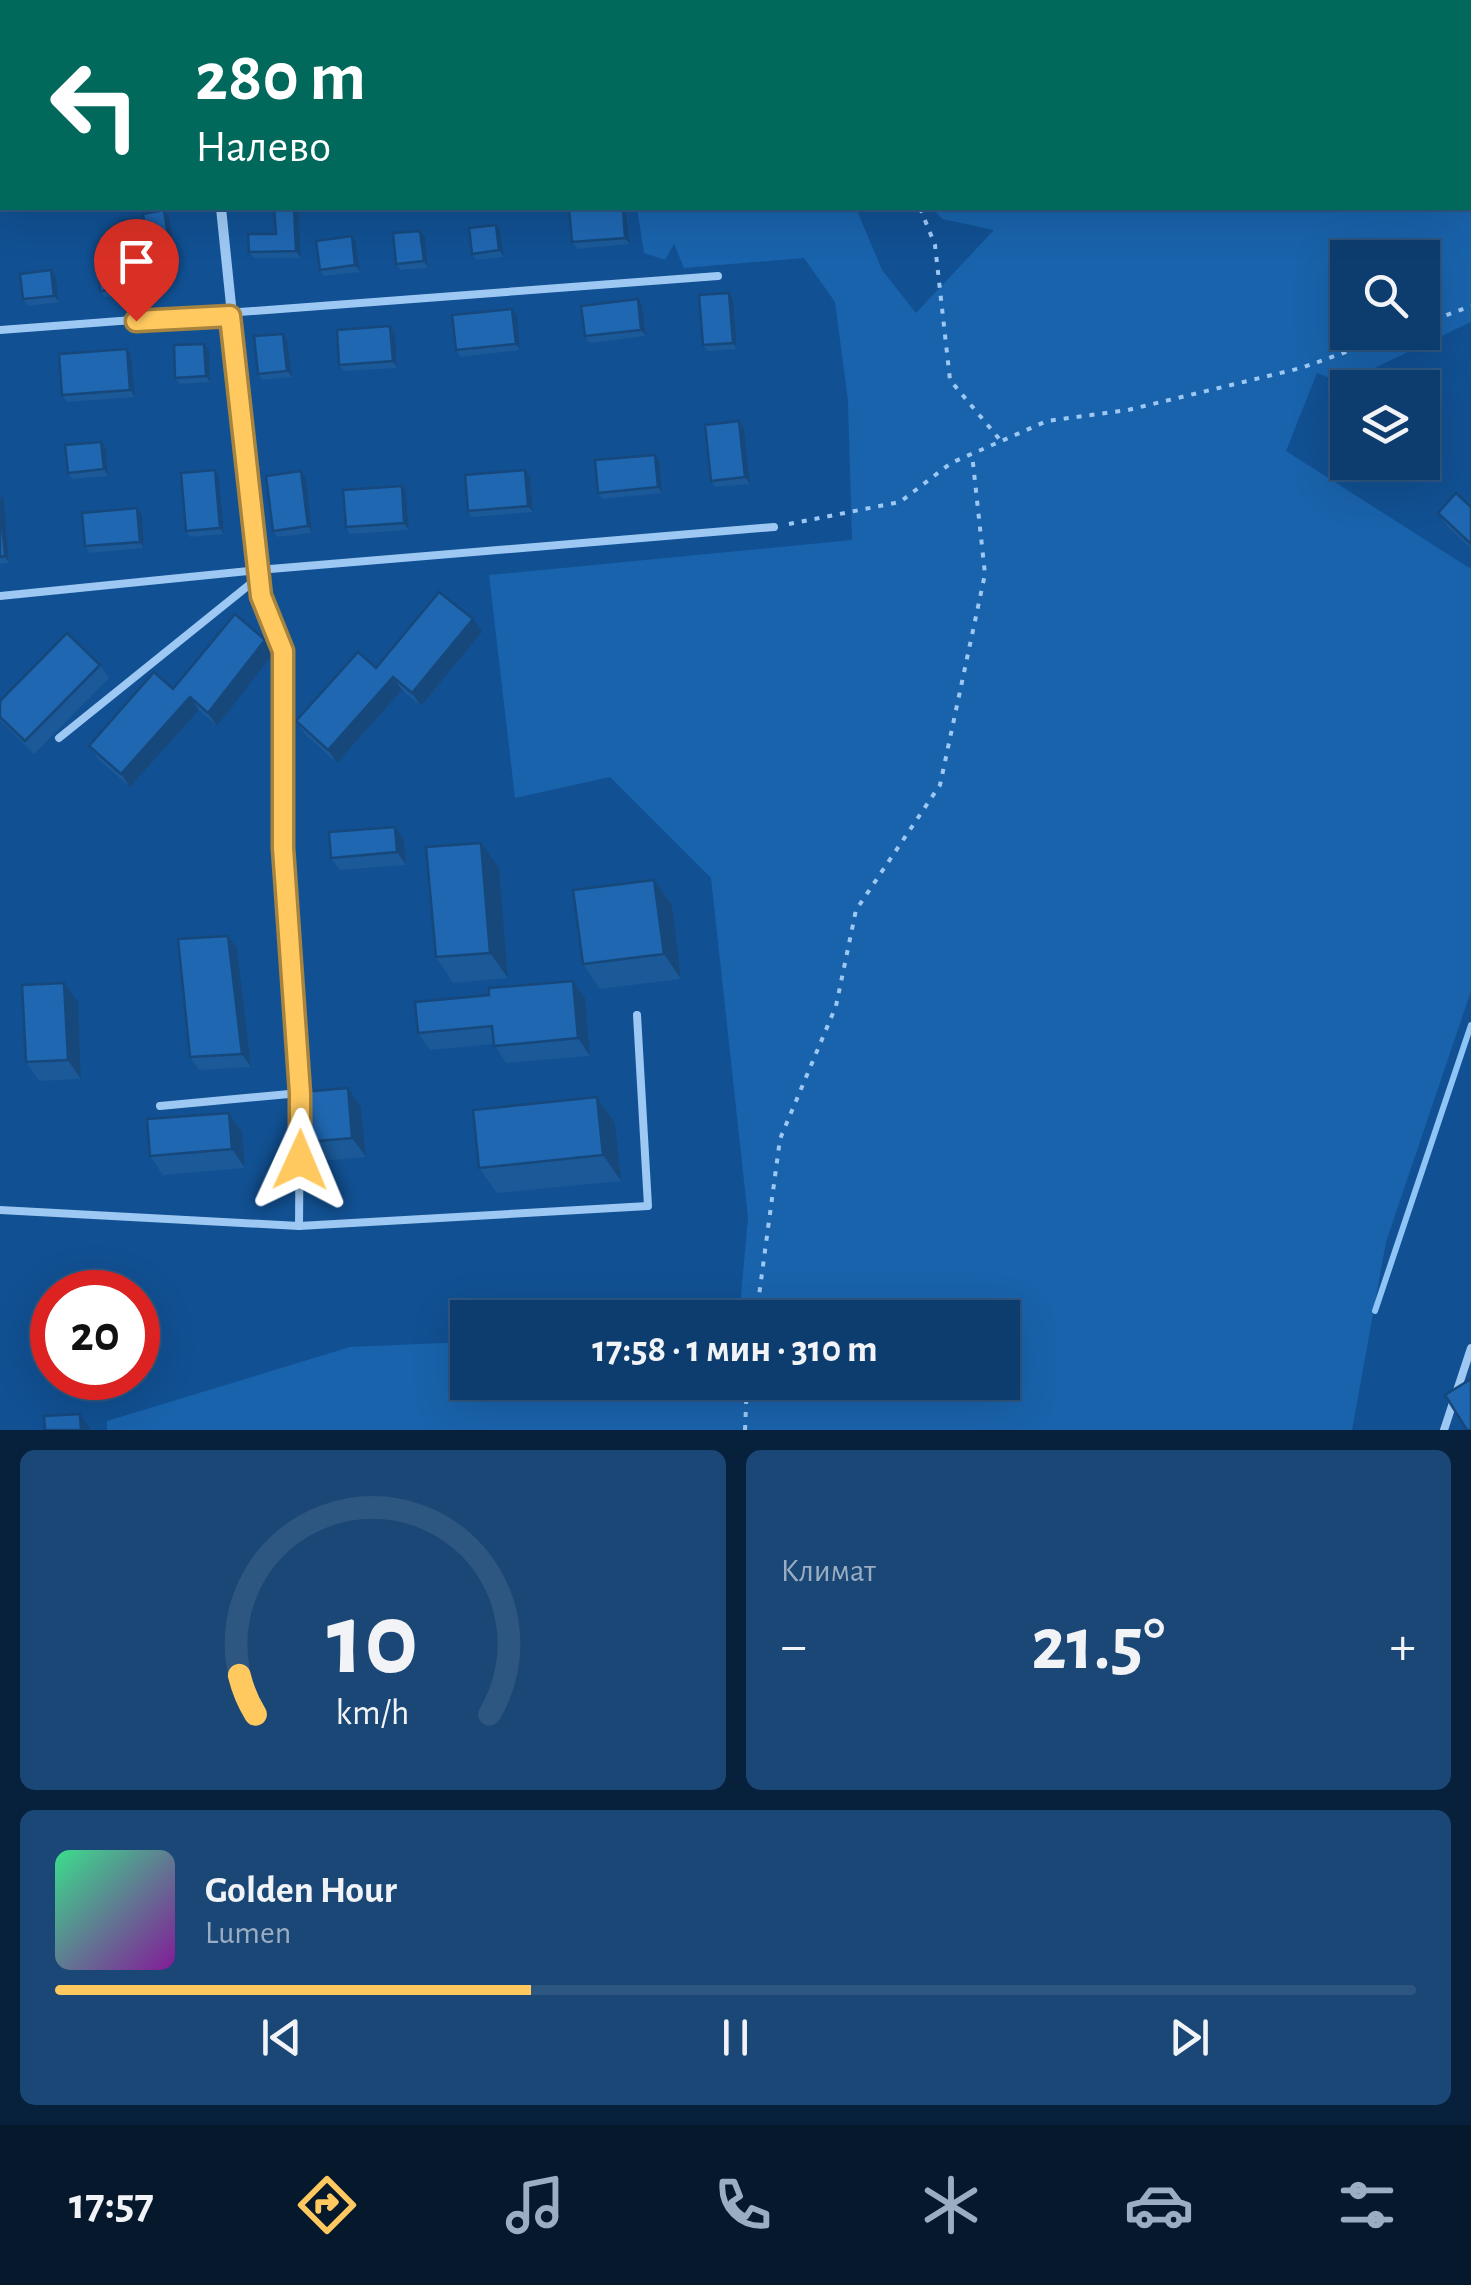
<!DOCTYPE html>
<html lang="ru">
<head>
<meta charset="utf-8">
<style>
	body { margin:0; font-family:"Alegreya Sans",sans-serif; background:#1b4776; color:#f1f3f6; height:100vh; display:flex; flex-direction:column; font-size:38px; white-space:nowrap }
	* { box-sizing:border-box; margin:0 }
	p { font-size:32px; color:#9aadc2 }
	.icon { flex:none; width:55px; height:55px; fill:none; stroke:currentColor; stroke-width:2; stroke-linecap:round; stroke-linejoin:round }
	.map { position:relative; height:1430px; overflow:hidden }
	.drawer { display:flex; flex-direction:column; gap:20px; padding:20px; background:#07213c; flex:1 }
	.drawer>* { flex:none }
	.hud { position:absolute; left:0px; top:0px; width:1472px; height:210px; box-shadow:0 10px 40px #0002,0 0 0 2px #2d5681; background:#00695c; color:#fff; overflow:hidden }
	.tools { position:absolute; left:1330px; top:240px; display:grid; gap:20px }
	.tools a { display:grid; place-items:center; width:110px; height:110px; border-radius:0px; background:#0d3c6e; box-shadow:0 10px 40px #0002,0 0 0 2px #2d5681; font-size:50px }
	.speed { position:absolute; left:30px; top:1270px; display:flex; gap:20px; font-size:50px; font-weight:700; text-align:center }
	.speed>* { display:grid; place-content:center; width:130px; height:130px; border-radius:50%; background:#0d3c6e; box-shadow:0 10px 40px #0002,0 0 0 2px #2d5681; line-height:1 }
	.speed .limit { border:15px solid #d22; background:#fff; color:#111 }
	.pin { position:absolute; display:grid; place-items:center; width:85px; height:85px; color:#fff; margin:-102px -42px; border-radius:50% 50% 50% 0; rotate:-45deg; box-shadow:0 0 10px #0007 }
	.pin .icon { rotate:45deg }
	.me { position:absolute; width:110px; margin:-55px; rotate:1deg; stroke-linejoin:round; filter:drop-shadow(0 0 8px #0008) }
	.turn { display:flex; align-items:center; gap:35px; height:210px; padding:0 30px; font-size:45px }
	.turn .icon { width:130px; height:130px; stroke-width:2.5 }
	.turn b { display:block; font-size:70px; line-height:85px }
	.big { font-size:75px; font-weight:700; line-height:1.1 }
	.drawer .tile { flex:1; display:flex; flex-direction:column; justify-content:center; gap:15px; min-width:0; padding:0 35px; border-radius:15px; background:#1b4776 }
	.drawer .dial { align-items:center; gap:0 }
	.dial svg { height:260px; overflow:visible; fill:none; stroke:#2d5681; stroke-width:7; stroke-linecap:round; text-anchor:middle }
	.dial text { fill:#f1f3f6; stroke:none }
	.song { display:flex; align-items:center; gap:30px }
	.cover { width:120px; height:120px; border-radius:15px; background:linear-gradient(135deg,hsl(150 70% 55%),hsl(290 70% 35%)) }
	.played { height:10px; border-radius:5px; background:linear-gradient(90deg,#ffc95f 35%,#2d5681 35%) }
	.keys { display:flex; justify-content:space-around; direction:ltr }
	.heat { display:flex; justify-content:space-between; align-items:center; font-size:55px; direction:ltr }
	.drawer .tiles { flex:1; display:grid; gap:20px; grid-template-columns:1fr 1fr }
	.tile:last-child { grid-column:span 2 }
	.trip { position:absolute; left:450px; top:1300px; width:570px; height:100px; border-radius:0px; background:#0d3c6e; box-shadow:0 10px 40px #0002,0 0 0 2px #2d5681; font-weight:700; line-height:100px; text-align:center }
	.tabs { display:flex; height:160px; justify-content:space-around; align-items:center; background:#05182c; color:#9aadc2 }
	.tabs .icon { width:70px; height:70px }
	.tabs .on { color:#ffc95f }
	.tabs b { font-size:45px; color:#f1f3f6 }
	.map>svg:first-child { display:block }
</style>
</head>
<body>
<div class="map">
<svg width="1471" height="1430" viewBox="0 0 1471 1430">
	<rect width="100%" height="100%" fill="#115092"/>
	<g fill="#1963ac" fill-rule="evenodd">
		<rect x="500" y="0" width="457" height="2"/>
		<polygon points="969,0 1418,0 1421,2 969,2"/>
		<path d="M1471,47v275l-128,61 -26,-10 -31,78 185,118v422l-85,251 -34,188h-1245v-9l243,-74 117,-5 1,40h534v-64l-263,-1 9,-99 -37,-340 -101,-101 -95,21 -26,-223 363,-35 -4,-139 -13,-99 -31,-44 -120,10 -10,-24 -9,16 -21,-7 -7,-45h219l26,62 34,43 78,-83 -52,-11 -10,-11h538zM1348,258h74v74h-74z"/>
	</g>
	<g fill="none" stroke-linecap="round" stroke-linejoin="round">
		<polyline stroke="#8fc4f6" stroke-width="6" points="1375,1311 1471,1025"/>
		<g stroke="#9dc8f3" stroke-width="4" stroke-dasharray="5 8" stroke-linecap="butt">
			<polyline points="807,0 811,2"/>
			<polyline points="886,0 888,2"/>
			<polyline points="1445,0 1448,2"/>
			<polyline points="816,2 818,0"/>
			<polyline points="1470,23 1471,24"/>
			<polyline points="920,208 935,245 950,380 1001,441"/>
			<polyline points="1422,324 1471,306"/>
			<polyline points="789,524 900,502 951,463 1047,421 1128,410 1301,368 1402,332"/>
			<polyline points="756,1318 780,1139 836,1006 856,910 940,785 985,574 972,454"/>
			<polyline points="745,1430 747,1382"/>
		</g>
		<g stroke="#9dc8f3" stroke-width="8">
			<polyline points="0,330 718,276"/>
			<polyline points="0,596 258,570 774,527"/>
			<polyline points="59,738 259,577"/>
			<polyline points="160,1106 300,1093 283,848"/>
			<polyline points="0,1210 299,1226 300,1093"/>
			<polyline points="299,1226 648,1206 637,1015"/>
			<polyline points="1444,1430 1471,1348"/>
		</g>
		<g stroke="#9dc8f3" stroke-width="10">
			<polyline points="202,0 202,2"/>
			<polyline points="511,0 511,2"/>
			<polyline points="0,119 2,119"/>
			<polyline points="221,208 261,596 283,651 283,848"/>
		</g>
	</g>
	<g fill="#1b5998">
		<polygon points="274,208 301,258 254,258 249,252 276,234"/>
		<polygon points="627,208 630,244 577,249 572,242"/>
		<polygon points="169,217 173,241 152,245 147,238"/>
		<polygon points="500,231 504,257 477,260 472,254"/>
		<polygon points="425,237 428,268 400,270 396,264"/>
		<polygon points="356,242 360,272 324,276 320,270"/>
		<polygon points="131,268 133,295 105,297 100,291"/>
		<polygon points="51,270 56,277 59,302 28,306 23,299"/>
		<polygon points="729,293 733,299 737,349 708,351 703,345"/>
		<polygon points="642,306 646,336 589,343 585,336"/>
		<polygon points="512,309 517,315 520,350 460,357 456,350"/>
		<polygon points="390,326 395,333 397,368 344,371 339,365"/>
		<polygon points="283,334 287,340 292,377 262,380 258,374"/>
		<polygon points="204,344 209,350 210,382 180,384 175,378"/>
		<polygon points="131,355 135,397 67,402 62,395"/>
		<polygon points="744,428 750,484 715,487 711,481"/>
		<polygon points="101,442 106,448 108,476 72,479 68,473"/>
		<polygon points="659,461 662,493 602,499 598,493"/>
		<polygon points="525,470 530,477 533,512 472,517 468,511"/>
		<polygon points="219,477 224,534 190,537 186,531"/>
		<polygon points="306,478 312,533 277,537 273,531"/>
		<polygon points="402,486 406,492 409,530 350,534 346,527"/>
		<polygon points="0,494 4,500 9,563 0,564"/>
		<polygon points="1471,507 1471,548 1447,526 1438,513"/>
		<polygon points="137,508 142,515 144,548 90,553 85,546"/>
		<polygon points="482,632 421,706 402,690 337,763 305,734 296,721"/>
		<polygon points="274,653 217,726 199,710 130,787 98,759 89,746 173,689"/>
		<polygon points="100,665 109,678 34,754 0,720 0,701"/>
		<polygon points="404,840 406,865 340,870 331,858"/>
		<polygon points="499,868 508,978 453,983 436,957"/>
		<polygon points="672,905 681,979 600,989 583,964"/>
		<polygon points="237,948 251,1067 199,1070 190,1057"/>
		<polygon points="573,981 585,998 590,1056 506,1063 494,1044 430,1050 418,1033 489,995"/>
		<polygon points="78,1002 81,1079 39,1081 26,1062"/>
		<polygon points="597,1097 615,1123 621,1181 497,1193 479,1168"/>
		<polygon points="361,1107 366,1157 320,1161 306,1142"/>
		<polygon points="229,1113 242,1132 245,1168 163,1175 150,1156"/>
	</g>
	<g fill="#16487c">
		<polygon points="294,208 298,208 301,258 296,251"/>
		<polygon points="623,208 626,208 630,244 625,238"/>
		<polygon points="164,210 169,217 173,241 168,235"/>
		<polygon points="496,225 500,231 504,257 499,250"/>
		<polygon points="420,231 425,237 428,268 424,261"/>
		<polygon points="352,236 356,242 360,272 355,265"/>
		<polygon points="126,262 131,268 133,295 129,288"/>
		<polygon points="51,270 56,277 59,302 54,296"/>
		<polygon points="729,293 733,299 737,349 733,343"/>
		<polygon points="638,299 642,306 646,336 641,330"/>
		<polygon points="512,309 517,315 520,350 516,344"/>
		<polygon points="390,326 395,333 397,368 393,361"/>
		<polygon points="283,334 287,340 292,377 287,371"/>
		<polygon points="204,344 209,350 210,382 206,376"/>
		<polygon points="127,349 131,355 135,397 130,390"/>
		<polygon points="739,421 744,428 750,484 745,477"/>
		<polygon points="101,442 106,448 108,476 104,469"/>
		<polygon points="655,455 659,461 662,493 658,487"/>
		<polygon points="215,470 219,477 224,534 220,528"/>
		<polygon points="525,470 530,477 533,512 528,506"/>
		<polygon points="301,471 306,478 312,533 308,526"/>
		<polygon points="402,486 406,492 409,530 404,523"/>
		<polygon points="0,494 4,500 9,563 5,556"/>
		<polygon points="137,508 142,515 144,548 140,542"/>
		<polygon points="473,619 482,632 421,706 412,693"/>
		<polygon points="265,640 274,653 217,726 208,713"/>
		<polygon points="393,677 402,690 337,763 328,750"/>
		<polygon points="190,697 199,710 130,787 121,774"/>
		<polygon points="395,827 404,840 406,865 397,852"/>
		<polygon points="481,843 499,868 508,978 490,953"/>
		<polygon points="654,880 672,905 681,979 664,954"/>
		<polygon points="228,936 237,948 251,1067 242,1054"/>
		<polygon points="573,981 585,998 590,1056 578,1038"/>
		<polygon points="64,983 78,1002 81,1079 68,1060"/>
		<polygon points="348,1088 361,1107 366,1157 352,1138"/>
		<polygon points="597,1097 615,1123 621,1181 603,1155"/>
		<polygon points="229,1113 242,1132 245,1168 232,1149"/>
		<polygon points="80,1414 91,1430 81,1430"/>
	</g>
	<g fill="#1f67b1" stroke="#16487c" stroke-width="2.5">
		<polygon points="0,57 2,57 1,83 0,68"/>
		<polygon points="274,208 294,208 296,251 249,252 248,234 276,234"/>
		<polygon points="569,208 623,208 625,238 572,242"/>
		<polygon points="164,210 168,235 147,238 143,214"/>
		<polygon points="496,225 499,250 472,254 469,228"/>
		<polygon points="420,231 424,261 396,264 393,233"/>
		<polygon points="352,236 355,265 320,270 316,241"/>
		<polygon points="126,262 129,288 100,291 98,264"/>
		<polygon points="51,270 54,296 23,299 20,274"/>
		<polygon points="729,293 733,343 703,345 699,295"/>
		<polygon points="638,299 641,330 585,336 581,306"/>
		<polygon points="512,309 516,344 456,350 452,315"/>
		<polygon points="390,326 393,361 339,365 337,330"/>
		<polygon points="283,334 287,371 258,374 254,336"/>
		<polygon points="204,344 206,376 175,378 174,345"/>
		<polygon points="127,349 130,390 62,395 59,354"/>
		<polygon points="739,421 745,477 711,481 705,425"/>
		<polygon points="101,442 104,469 68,473 65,445"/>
		<polygon points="655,455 658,487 598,493 595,460"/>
		<polygon points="215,470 220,528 186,531 181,473"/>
		<polygon points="525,470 528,506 468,511 465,475"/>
		<polygon points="301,471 308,526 273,531 266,476"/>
		<polygon points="402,486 404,523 346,527 343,490"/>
		<polygon points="1456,493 1471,507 1471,544 1438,513"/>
		<polygon points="0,501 5,556 0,557"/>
		<polygon points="137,508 140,542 85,546 82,513"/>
		<polygon points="439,592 473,619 412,693 393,677 328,750 296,721 358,652 376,668"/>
		<polygon points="235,614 265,640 208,713 190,697 121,774 89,746 154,672 173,689"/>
		<polygon points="67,633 100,665 25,741 0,717 0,701"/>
		<polygon points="395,827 397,852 331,858 329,832"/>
		<polygon points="481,843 490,953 436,957 426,847"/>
		<polygon points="654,880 664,954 583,964 573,890"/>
		<polygon points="228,936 242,1054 190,1057 178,939"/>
		<polygon points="573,981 578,1038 494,1046 492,1026 418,1033 415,1002 489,995 489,988"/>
		<polygon points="64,983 68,1060 26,1062 22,985"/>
		<polygon points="348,1088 352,1138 306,1142 302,1092"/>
		<polygon points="597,1097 603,1155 479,1168 473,1110"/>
		<polygon points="229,1113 232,1149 150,1156 147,1119"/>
		<polygon points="1471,1379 1471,1430 1467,1430 1445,1395"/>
		<polygon points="80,1414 81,1430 45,1430 44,1416"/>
	</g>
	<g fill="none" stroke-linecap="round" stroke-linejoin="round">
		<g stroke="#a6833e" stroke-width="25">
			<polyline id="route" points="136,321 230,316 261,596 283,651 283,848 300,1093 300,1160"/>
		</g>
		<use href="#route" stroke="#ffc95f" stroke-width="18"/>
	</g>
</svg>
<div class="tools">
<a><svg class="icon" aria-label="search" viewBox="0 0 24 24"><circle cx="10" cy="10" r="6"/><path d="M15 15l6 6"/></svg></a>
<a><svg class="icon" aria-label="layers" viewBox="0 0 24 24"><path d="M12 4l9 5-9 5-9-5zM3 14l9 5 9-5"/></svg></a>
</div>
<div class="speed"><div class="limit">20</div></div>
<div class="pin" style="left:136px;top:321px;background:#d93025"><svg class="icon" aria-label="arrive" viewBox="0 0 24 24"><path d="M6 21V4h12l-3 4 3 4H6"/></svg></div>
<svg class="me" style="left:300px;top:1160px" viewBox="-20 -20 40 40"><path d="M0-17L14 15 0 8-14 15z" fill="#ffc95f" stroke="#fff" stroke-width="4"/></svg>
<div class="trip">17:58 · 1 мин · 310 m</div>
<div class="hud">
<div class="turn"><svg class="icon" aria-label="left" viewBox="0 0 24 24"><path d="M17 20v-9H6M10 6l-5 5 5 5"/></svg><div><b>280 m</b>Налево</div></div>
</div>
</div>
<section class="drawer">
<div class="tiles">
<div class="tile dial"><svg viewBox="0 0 100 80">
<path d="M14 69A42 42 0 1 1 86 69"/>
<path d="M14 69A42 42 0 0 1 9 57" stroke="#ffc95f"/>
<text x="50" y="56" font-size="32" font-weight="700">10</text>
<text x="50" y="72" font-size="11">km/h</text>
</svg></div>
<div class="tile"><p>Климат</p>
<div class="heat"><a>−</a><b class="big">21.5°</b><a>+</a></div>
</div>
<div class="tile">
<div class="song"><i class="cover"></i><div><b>Golden Hour</b><p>Lumen</p></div></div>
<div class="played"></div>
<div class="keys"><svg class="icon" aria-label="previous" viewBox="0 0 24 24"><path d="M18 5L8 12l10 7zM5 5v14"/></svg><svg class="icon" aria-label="pause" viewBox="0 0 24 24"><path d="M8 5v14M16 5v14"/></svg><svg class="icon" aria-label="next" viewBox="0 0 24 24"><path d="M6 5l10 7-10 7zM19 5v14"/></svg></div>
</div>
</div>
</section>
<nav class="tabs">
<b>17:57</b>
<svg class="icon on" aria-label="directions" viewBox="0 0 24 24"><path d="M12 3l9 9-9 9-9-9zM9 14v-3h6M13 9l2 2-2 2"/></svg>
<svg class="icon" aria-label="music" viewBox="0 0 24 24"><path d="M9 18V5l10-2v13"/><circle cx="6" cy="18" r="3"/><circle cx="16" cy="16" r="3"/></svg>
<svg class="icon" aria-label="phone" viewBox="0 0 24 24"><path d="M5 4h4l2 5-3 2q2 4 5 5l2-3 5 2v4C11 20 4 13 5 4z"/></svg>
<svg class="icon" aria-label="climate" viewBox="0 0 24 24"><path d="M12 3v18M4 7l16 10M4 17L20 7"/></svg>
<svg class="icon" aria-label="car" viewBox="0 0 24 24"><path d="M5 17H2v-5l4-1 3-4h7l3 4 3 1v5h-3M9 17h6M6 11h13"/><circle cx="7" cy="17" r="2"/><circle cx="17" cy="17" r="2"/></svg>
<svg class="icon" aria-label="filters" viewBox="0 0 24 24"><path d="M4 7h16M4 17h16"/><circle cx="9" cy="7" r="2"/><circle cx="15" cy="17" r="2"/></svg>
</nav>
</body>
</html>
